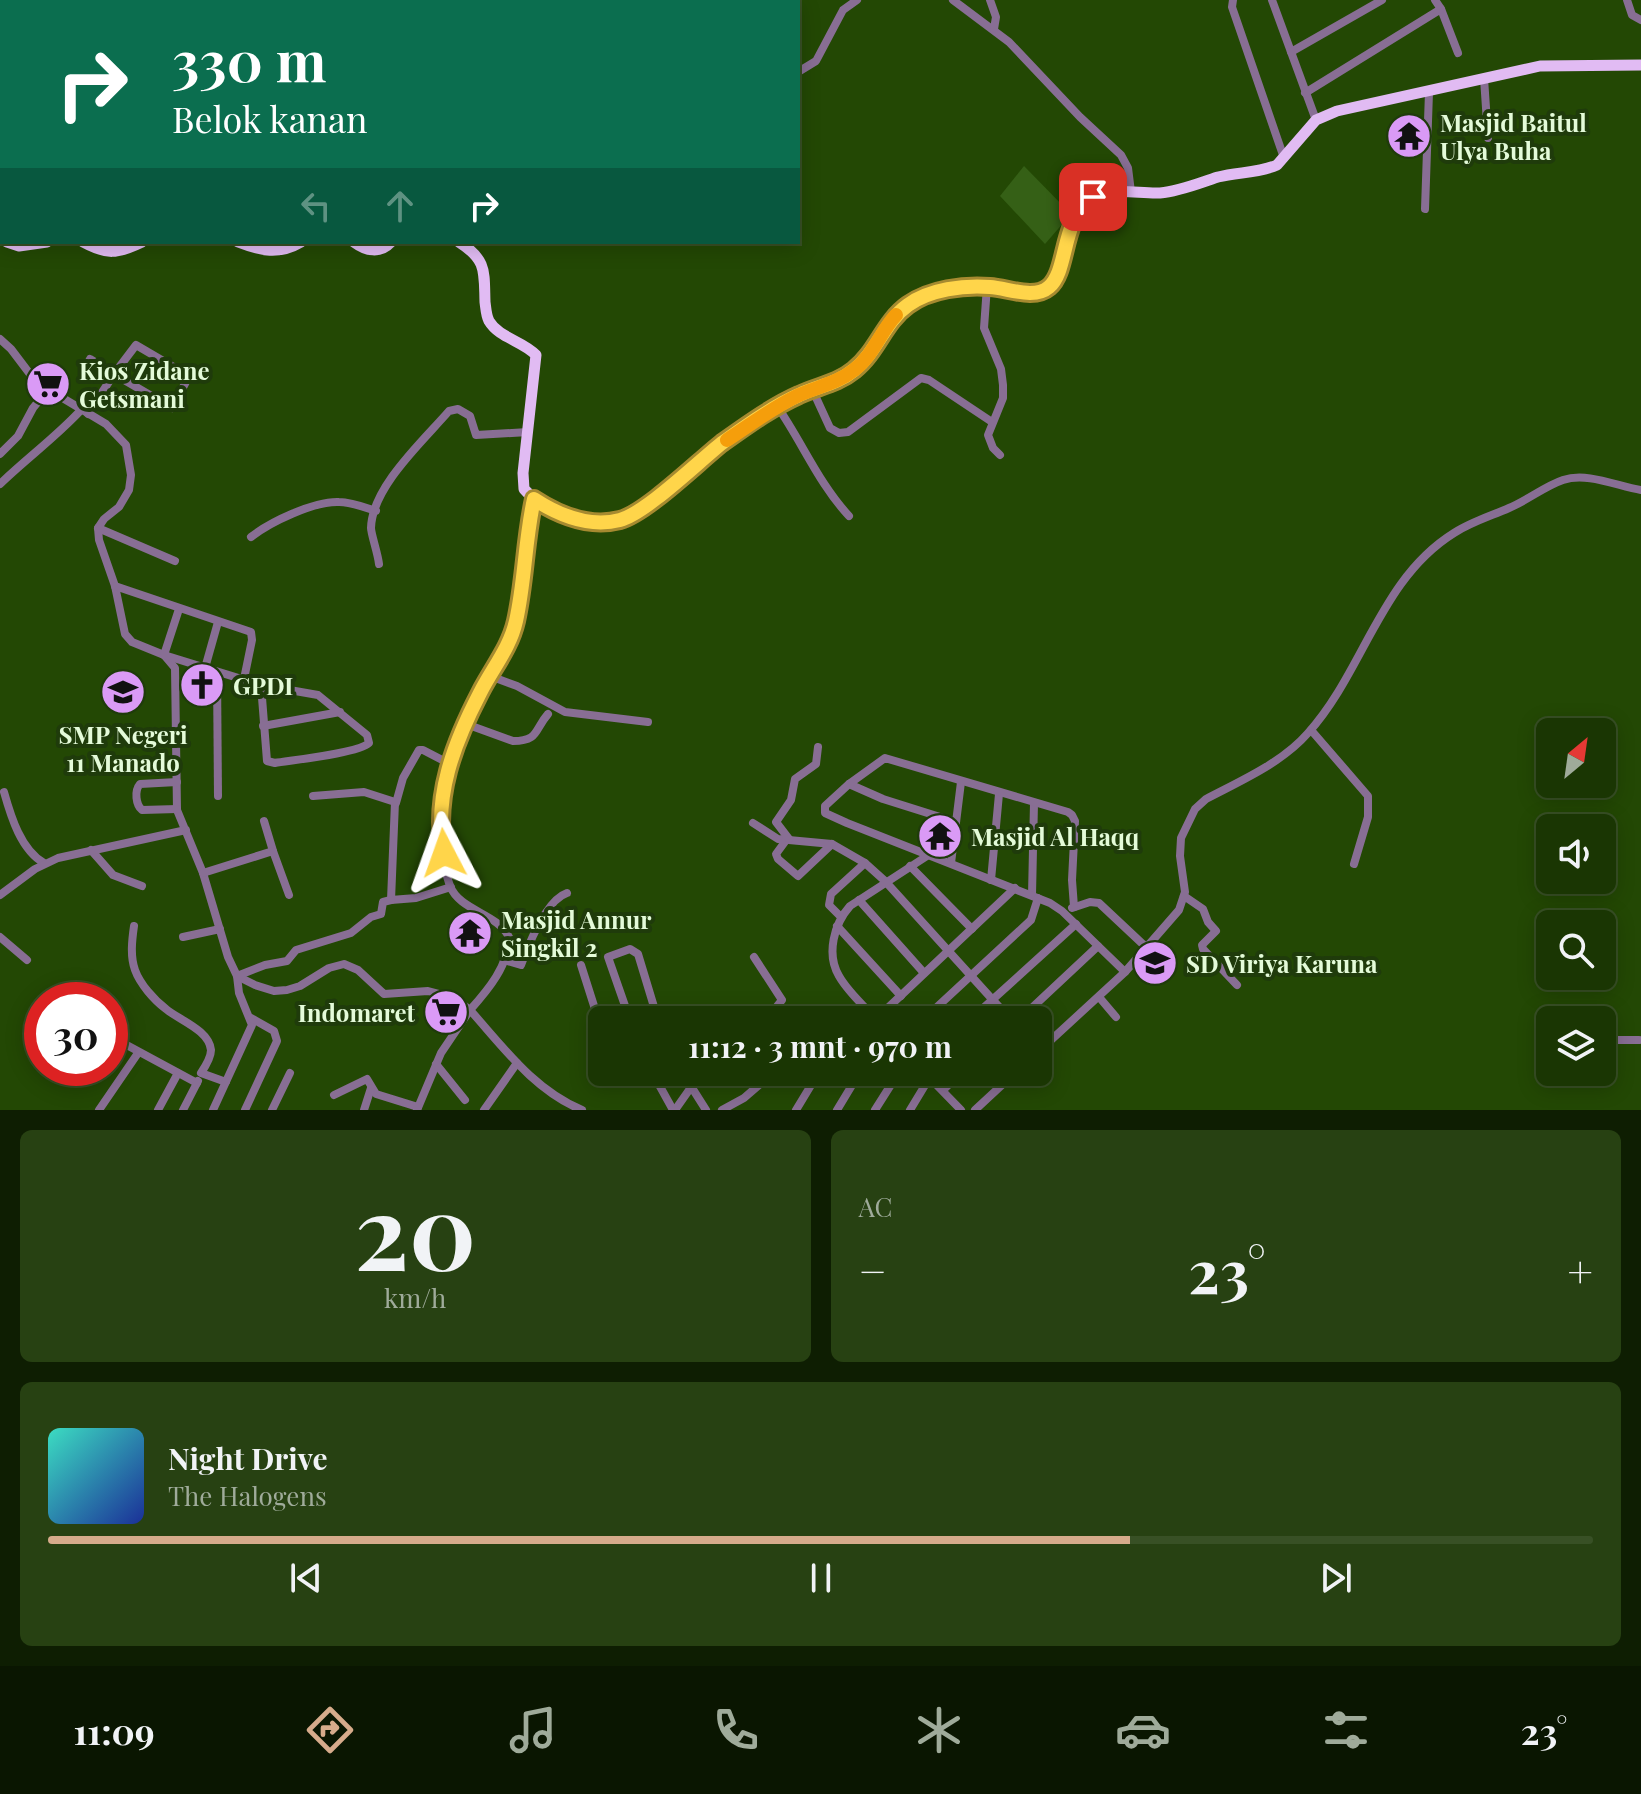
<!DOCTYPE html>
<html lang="id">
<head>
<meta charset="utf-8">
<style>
	body { margin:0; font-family:"Playfair Display",serif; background:#274112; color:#f1f3f6; height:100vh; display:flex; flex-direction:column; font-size:30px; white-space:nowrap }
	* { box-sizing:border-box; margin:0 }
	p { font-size:26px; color:#9fab9a }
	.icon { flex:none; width:44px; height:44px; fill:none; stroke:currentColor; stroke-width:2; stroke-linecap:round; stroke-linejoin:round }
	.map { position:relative; height:1110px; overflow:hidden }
	.sheet { display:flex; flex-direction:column; gap:20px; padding:20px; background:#0e1e02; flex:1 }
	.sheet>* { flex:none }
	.hud { position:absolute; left:0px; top:0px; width:800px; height:244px; box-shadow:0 4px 20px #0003,0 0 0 2px #385025; background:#0b6e4f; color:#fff; overflow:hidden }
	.needle { width:52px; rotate:29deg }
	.tools { position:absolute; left:1536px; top:718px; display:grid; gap:16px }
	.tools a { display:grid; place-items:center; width:80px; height:80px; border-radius:12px; background:#1a3603; box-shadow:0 4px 20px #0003,0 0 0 2px #385025; font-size:40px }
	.speed { position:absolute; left:24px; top:982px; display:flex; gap:16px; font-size:40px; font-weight:700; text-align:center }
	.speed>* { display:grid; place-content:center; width:104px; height:104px; border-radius:50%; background:#1a3603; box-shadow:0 4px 20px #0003,0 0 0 2px #385025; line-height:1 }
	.speed .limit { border:12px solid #d22; background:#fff; color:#111 }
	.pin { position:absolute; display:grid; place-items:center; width:68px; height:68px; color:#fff; margin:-34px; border-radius:16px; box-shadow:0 4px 12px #0006 }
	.me { position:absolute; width:88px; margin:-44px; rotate:356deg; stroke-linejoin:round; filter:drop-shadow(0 0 6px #0008) }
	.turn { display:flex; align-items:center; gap:28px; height:168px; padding:0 40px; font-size:36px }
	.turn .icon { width:104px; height:104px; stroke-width:2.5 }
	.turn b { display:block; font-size:56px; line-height:68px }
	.lanes { display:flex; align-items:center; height:76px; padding:0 40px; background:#0003; justify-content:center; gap:40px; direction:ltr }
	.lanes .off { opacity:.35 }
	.big { font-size:60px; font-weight:700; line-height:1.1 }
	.sheet .card { flex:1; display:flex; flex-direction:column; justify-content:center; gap:12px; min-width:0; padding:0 28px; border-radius:12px; background:#274112 }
	.sheet .dial { align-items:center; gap:0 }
	.dial b { font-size:104px; line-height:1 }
	.song { display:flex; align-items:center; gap:24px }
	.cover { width:96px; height:96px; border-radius:12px; background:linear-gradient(135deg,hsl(170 70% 55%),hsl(230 70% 35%)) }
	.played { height:8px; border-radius:4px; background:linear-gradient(90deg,#d6ab8b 70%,#385025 70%) }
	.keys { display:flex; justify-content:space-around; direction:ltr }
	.heat { display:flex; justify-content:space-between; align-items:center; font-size:44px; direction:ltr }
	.sheet .tiles { flex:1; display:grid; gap:20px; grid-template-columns:1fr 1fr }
	.card:last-child { grid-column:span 2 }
	.trip { position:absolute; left:588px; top:1006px; width:464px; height:80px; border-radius:12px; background:#1a3603; box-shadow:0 4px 20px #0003,0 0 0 2px #385025; font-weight:700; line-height:80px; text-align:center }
	.tab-bar { display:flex; height:128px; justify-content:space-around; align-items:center; background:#0a1601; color:#9fab9a }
	.tab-bar .icon { width:56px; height:56px }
	.tab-bar .selected { color:#d6ab8b }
	.tab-bar b { font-size:36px; color:#f1f3f6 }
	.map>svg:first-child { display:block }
</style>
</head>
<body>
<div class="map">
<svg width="1641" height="1110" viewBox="0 0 1641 1110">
	<rect width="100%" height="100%" fill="#234804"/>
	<polygon fill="#356016" points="1024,166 1071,214 1045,244 1000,196"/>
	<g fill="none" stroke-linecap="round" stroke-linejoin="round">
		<g stroke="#886e94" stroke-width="8">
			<polyline points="953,0 1009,42 1080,117 1121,155 1128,168 1131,192"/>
			<polyline points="990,0 996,17 994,29"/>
			<polyline points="1233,0 1232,7 1284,158"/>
			<polyline points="1272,0 1316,120"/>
			<polyline points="1627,0 1632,15 1641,20"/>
			<polyline points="68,2 68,0"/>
			<polyline points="1441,9 1458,53"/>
			<polyline points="1291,52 1382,0"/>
			<polyline points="798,72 816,61 843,10 857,0"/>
			<polyline points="1484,78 1488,138"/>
			<polyline points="1305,93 1441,9 1435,0"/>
			<polyline points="0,102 2,101"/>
			<polyline points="1425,209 1429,92"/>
			<polyline points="987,286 984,328 1001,369 1003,385 1003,398 988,435 993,448 1000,455"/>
			<polyline points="0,339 11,349 36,382 106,424 126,445 131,475 129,490 119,507 104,519 98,528 99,540 115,586 125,634 132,642 164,655 175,668 177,810 203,873 228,957 237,976 255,985 274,991 287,990 300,986 329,968 344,964 358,970 384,994 428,991 455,998 470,1010 441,1053 417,1110"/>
			<polyline points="85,369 90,359 114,374 136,345 182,372 188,378 172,408 114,374 88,414"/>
			<polyline points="813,391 830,428 839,433 848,432 921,378 929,380 992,422"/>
			<path d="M777,406c25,36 42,78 72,110"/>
			<polyline points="0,454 18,436 33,408 47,391"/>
			<path d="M0,484c27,-26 56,-47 81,-74"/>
			<path d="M534,499c-6,26 -10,52 -13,78 -2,16 -2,34 -7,49 -8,24 -22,43 -33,65 -31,58 -55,130 -31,195 10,25 47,27 59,51 0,28 -21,53 -39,73 34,38 64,80 112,100"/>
			<polyline points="98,528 175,561"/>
			<path d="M251,537c19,-15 63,-36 88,-35 12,0 25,5 37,9"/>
			<path d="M379,564c-1,-10 -8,-30 -8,-36 1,-41 52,-87 78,-117l9,-2 12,7 6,19 52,-3"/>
			<polyline points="115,586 251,632 252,640 244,679"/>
			<path d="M179,609l-15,46 97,30 57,10 49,40 2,8c-10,10 -76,17 -94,20l-8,-2 -6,-76"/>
			<polyline points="205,668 218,622"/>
			<polyline points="217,672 218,796"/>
			<polyline points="490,676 517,686 565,712 648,722"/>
			<path d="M466,724l47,17c26,0 21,-11 35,-27"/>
			<polyline points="263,726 340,712"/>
			<polyline points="1311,730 1368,796 1368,817 1354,864"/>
			<path d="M177,782l-37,2c-6,7 -4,21 2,26l35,-1"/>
			<polyline points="849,784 883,799 956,822"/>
			<path d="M4,792c7,25 17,58 40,71"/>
			<polyline points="313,796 364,792 395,802 391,900 416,898 451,887"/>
			<polyline points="396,803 403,778 419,750 423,750 450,764"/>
			<polyline points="264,821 273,851"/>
			<polyline points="753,823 778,839 832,844 865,863 885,881 1011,1020"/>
			<polyline points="787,839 776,854 778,859 798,876 832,844"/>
			<polyline points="789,839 776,822 791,800 795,779 816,764 818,747"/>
			<polyline points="91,850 113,875 142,886"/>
			<polyline points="951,863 961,782"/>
			<polyline points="910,866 972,929"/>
			<polyline points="203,873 273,851 289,895"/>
			<polyline points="991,880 999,794"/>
			<polyline points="0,895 35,869 58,858 186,830"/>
			<polyline points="1032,895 1034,803"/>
			<polyline points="1184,896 1203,909 1208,922 1216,931 1202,945 1203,949 1237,985"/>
			<polyline points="859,900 924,973"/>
			<polyline points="1074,907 1072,880 1075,821 1072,815 1068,812 885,758 849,784 825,806 825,813 847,823 1050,903 1062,911 1125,972"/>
			<polyline points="1072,908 1090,902 1099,903 1148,949"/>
			<polyline points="841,917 829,905 831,894 865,863"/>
			<path d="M134,926c-2,14 -4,30 1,44 5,14 19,30 31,39 13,11 43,21 45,41 0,8 -6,17 -10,23l25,9"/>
			<polyline points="837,926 901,996"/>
			<polyline points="0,937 27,960"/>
			<polyline points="183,937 220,929"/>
			<polyline points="754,957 782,1000 766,1020"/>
			<path d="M504,960l17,5c7,-19 25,-65 46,-72"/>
			<polyline points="581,965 602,1031"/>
			<polyline points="1099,997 1116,1017"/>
			<path d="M876,1019c-12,-13 -28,-27 -37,-43 -13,-22 -5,-52 11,-70l77,-50"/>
			<polyline points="630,1020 608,957 630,949 638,954 658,1020"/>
			<polyline points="875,1020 1015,888"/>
			<polyline points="923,1020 1031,920 1038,898"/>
			<polyline points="970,1020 1076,924"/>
			<polyline points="1019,1020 1098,946"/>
			<polyline points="110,1036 197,1083"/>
			<polyline points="1602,1040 1639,1040"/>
			<path d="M1038,1052l87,-80 54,-62 6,-18 -5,-36 1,-18 14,-29 11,-10c34,-18 76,-36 102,-66 56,-62 72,-154 146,-200 17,-11 37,-17 55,-25 19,-8 36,-22 54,-28 24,-8 54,6 78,10"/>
			<polyline points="436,1064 465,1100"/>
			<polyline points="652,1072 673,1110"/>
			<polyline points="682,1072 706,1110"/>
			<polyline points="924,1072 961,1110"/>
			<polyline points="943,1090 962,1072"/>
			<polyline points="334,1095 367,1079 376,1094 418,1107"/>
			<polyline points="99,1110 138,1053"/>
			<polyline points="158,1110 178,1073"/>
			<polyline points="183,1110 198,1081"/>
			<polyline points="213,1110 252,1025 239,993 237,976 265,965 287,961 296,950 351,933 371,917 381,914 383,902 391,900"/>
			<polyline points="245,1110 277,1041 274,1031 251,1018"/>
			<polyline points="272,1110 290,1073"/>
			<polyline points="364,1110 371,1088"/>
			<polyline points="484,1110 517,1063"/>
			<polyline points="675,1110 694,1083 713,1072"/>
			<polyline points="722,1110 744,1098 774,1072"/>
			<polyline points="796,1110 819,1072"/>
			<polyline points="837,1110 860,1072"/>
			<polyline points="875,1110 899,1072"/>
			<polyline points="910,1110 930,1077"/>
			<polyline points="975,1110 1016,1072"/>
		</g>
		<g stroke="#e1bbf3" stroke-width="11">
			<polyline points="7,242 19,246 47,242"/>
			<path d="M83,242c24,13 34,12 59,0"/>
			<path d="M238,242c23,9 41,13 63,0"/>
			<path d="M354,242c12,9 26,12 37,0"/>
			<path d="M459,242c28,18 25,29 26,60 1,7 1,13 4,19 10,17 34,20 47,34l-13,118 1,16c22,25 66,42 99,30 26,-10 73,-54 96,-73 18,-14 37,-25 56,-38 25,-17 57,-19 81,-39 23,-20 30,-53 58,-68 22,-13 53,-16 77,-14 16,1 39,11 54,3 25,-13 16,-77 49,-93 19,-10 45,-3 66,-4 21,-2 39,-10 58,-16 20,-5 41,-4 59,-12l39,-45 21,-9 203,-45 101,-1"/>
		</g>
	</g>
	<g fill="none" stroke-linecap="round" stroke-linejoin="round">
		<g stroke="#a68a30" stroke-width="20">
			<path id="route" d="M444,853c-11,-56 10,-110 36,-160 12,-24 30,-45 36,-72 9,-40 9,-82 18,-122 26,17 55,29 86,21 26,-7 78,-58 102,-77 24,-17 50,-36 77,-48 19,-9 38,-11 55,-25 23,-18 30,-48 54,-65 22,-16 56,-20 82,-18 18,1 44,13 59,0 20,-17 11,-67 44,-90"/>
		</g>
		<use href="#route" stroke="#ffd54a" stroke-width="14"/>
		<path stroke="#f59e0b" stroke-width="14" d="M727,440c23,-15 45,-32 70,-44 19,-9 39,-12 57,-26 19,-14 26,-38 42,-55"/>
	</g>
	<defs>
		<g id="temple-disc" transform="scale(2.3)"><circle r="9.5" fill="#da9af6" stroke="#1f3b0b"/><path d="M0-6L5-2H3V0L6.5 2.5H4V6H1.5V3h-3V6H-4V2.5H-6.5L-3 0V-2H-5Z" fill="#111"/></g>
		<g id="supermarket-disc" transform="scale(2.3)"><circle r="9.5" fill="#da9af6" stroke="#1f3b0b"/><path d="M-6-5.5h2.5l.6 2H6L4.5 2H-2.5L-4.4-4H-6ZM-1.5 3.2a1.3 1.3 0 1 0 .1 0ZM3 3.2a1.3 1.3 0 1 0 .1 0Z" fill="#111"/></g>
		<g id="church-disc" transform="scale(2.3)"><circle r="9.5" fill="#da9af6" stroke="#1f3b0b"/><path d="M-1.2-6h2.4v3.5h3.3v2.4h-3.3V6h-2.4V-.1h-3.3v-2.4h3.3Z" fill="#111"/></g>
		<g id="school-disc" transform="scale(2.3)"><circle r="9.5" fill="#da9af6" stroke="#1f3b0b"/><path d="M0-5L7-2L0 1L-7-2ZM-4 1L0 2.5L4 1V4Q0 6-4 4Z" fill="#111"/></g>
	</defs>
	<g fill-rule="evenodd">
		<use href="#temple-disc" x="1409" y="136"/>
		<use href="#supermarket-disc" x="48" y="384"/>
		<use href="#church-disc" x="202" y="685"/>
		<use href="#school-disc" x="123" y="692"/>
		<use href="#temple-disc" x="940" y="836"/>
		<use href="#temple-disc" x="470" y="933"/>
		<use href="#school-disc" x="1155" y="963"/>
		<use href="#supermarket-disc" x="446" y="1012"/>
	</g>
	<g text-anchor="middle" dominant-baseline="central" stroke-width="8" stroke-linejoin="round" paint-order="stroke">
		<g font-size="24" font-weight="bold" fill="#e4fbd9" stroke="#1f3b0b" text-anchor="start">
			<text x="1440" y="122">Masjid Baitul<tspan x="1440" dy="28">Ulya Buha</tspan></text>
			<text x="79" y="370">Kios Zidane<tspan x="79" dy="28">Getsmani</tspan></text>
			<text x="233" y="685">GPDI</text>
			<text x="123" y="734" text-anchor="middle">SMP Negeri<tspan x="123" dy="28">11 Manado</tspan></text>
			<text x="971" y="836">Masjid Al Haqq</text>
			<text x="501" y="919">Masjid Annur<tspan x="501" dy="28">Singkil 2</tspan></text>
			<text x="1186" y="963">SD Viriya Karuna</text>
			<text x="415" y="1012" text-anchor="end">Indomaret</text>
		</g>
	</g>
</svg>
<div class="tools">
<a><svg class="needle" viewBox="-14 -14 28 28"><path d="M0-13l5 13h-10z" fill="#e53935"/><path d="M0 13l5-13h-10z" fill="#9fab9a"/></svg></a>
<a><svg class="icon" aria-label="sound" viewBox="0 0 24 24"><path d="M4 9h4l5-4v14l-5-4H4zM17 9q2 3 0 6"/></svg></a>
<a><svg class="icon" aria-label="search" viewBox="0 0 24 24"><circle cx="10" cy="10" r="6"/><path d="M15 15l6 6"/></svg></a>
<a><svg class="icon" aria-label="layers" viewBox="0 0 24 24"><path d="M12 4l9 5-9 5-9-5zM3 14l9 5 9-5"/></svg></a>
</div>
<div class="speed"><div class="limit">30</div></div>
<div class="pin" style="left:1093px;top:197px;background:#d93025"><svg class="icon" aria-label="arrive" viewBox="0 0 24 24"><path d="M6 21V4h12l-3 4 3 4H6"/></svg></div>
<svg class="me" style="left:444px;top:853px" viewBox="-20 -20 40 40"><path d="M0-17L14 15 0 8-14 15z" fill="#ffd54a" stroke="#fff" stroke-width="4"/></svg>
<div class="trip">11:12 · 3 mnt · 970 m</div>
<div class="hud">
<div class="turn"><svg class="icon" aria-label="right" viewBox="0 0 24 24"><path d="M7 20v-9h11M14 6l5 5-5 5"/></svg><div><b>330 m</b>Belok kanan</div></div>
<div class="lanes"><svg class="icon off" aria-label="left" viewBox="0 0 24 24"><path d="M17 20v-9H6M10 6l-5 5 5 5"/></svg><svg class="icon off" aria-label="ahead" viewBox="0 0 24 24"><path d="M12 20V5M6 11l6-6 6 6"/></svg><svg class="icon" aria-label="right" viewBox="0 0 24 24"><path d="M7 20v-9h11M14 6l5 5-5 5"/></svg></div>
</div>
</div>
<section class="sheet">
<div class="tiles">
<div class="card dial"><b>20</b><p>km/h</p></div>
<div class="card"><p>AC</p>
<div class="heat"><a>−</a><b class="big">23°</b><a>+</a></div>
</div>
<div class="card">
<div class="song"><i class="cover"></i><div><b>Night Drive</b><p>The Halogens</p></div></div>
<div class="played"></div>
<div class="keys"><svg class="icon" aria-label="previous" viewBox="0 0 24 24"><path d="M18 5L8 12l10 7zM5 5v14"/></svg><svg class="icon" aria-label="pause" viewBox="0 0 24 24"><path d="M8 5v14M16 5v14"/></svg><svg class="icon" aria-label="next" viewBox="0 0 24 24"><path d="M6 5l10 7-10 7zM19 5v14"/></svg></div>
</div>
</div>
</section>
<nav class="tab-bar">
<b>11:09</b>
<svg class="icon selected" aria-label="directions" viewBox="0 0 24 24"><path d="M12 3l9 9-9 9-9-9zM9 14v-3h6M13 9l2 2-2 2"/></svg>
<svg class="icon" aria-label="music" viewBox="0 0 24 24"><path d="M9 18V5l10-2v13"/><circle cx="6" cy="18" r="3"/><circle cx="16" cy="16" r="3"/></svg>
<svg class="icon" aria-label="phone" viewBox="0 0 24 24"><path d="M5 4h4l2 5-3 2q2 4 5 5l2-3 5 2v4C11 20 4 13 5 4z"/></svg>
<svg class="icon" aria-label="climate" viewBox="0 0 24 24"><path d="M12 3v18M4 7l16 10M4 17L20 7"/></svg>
<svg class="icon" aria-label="car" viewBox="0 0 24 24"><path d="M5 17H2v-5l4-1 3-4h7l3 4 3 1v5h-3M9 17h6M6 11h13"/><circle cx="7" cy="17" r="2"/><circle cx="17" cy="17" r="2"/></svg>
<svg class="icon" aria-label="filters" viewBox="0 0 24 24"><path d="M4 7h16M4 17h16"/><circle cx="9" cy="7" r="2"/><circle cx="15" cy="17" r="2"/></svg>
<b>23°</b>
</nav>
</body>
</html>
